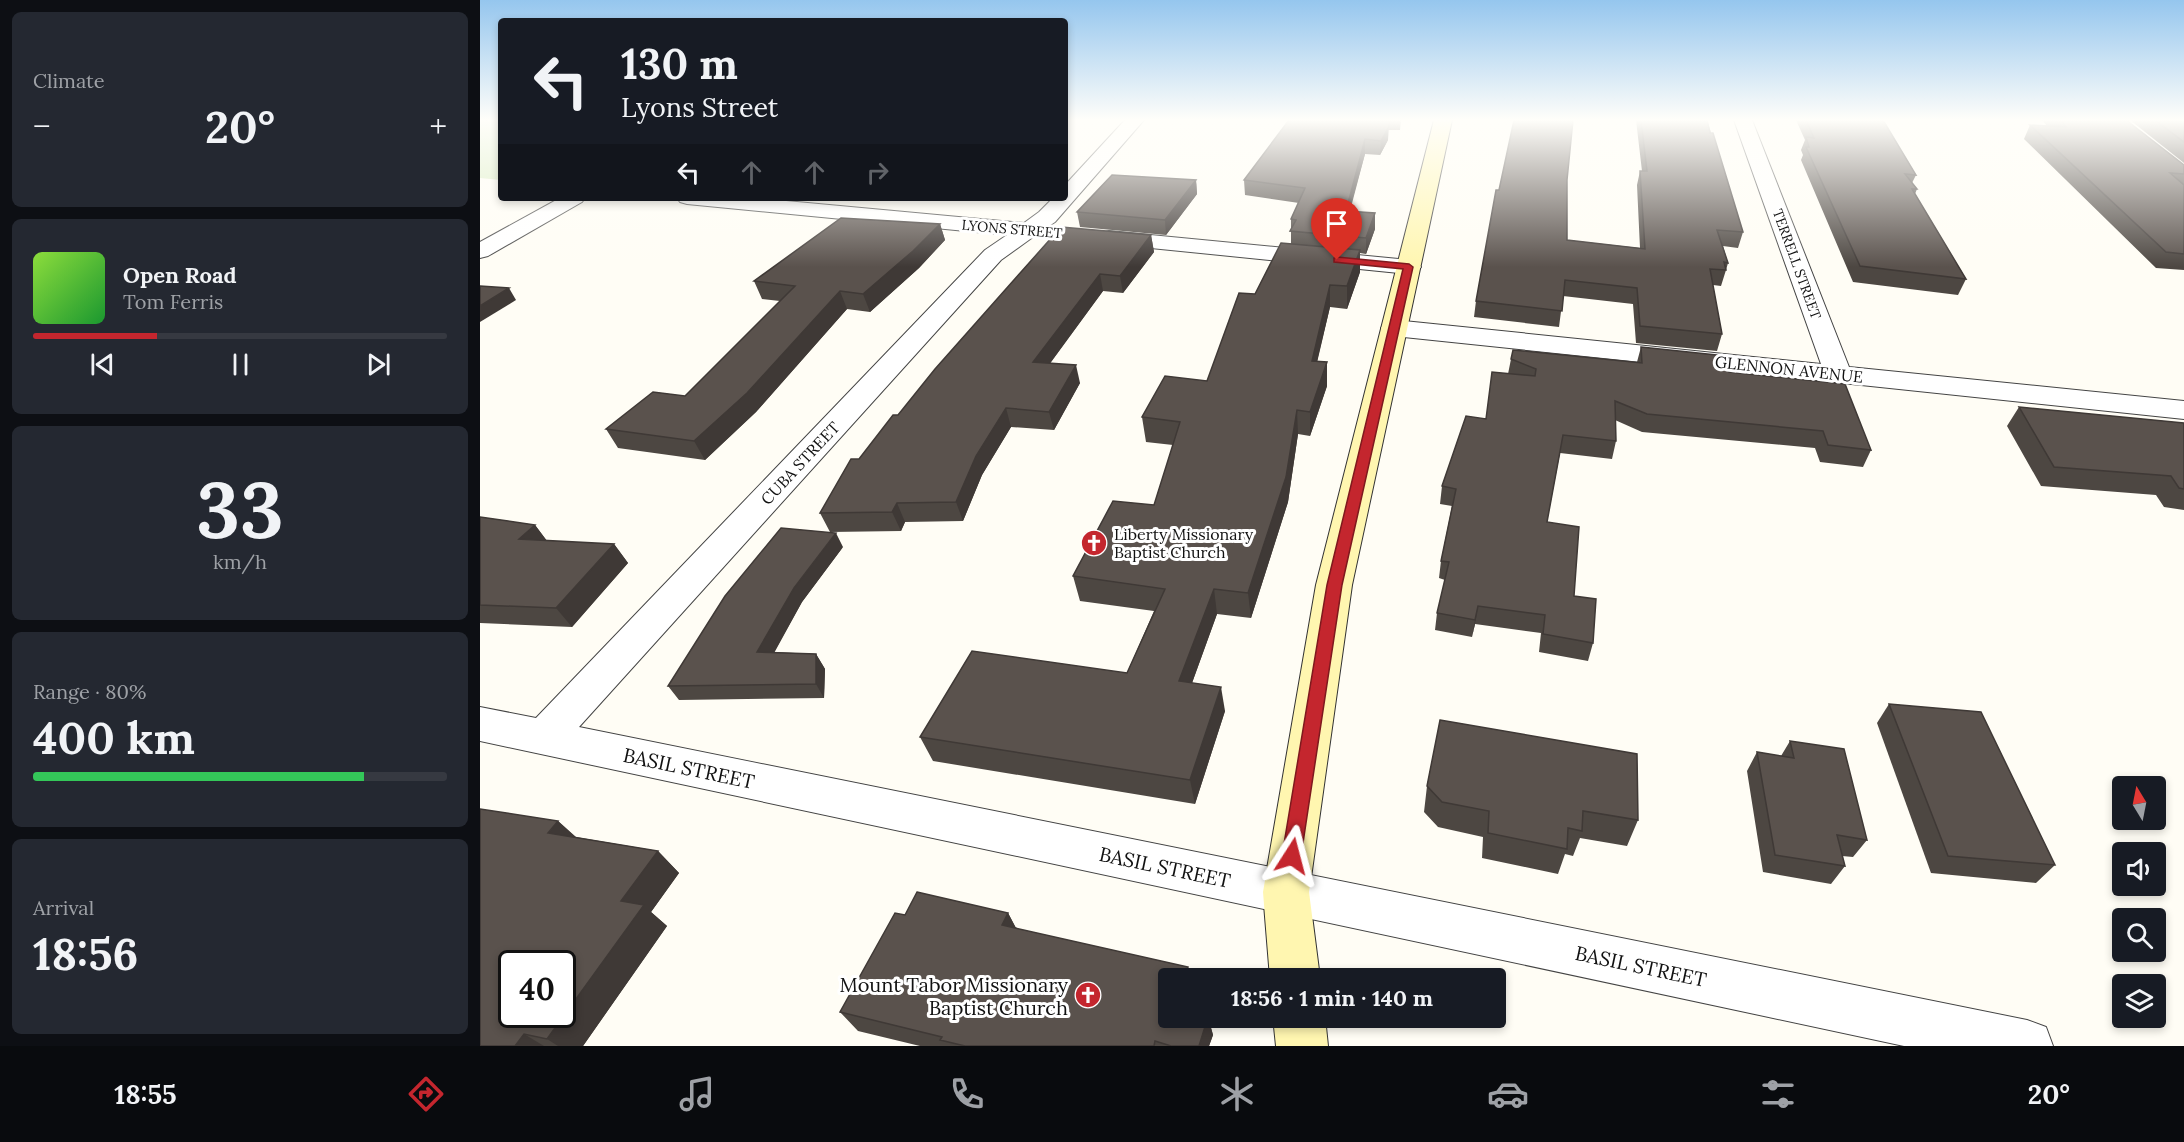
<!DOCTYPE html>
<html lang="en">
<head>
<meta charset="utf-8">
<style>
	body { margin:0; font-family:Lora,serif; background:#242831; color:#f1f3f6; height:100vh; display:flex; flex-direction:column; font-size:22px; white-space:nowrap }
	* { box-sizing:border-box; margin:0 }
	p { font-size:20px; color:#9ea1a6 }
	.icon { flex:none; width:33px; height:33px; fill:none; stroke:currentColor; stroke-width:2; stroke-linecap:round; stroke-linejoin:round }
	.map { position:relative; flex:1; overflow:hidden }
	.side { display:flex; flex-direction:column; gap:12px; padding:12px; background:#0d0f14; width:480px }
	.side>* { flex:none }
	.top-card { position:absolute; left:18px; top:18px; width:570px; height:183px; border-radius:6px; box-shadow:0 3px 9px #0003; background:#171b24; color:#f1f3f6; overflow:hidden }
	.needle { width:39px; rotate:350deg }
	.buttons { position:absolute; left:1632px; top:776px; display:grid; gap:12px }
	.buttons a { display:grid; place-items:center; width:54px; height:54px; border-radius:6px; background:#171b24; box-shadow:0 3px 9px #0003; font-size:30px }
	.speed { position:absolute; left:18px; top:950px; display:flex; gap:12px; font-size:30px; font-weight:700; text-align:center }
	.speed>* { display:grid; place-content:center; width:78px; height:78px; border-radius:50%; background:#171b24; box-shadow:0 3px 9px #0003; line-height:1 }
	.speed .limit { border:3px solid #111; border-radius:9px; background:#fff; color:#111 }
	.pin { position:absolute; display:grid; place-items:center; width:51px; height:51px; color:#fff; margin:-62px -26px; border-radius:50% 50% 50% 0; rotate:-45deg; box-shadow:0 0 6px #0007 }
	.pin .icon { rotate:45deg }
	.me { position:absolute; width:66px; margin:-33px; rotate:9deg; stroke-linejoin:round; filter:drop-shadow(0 0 4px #0008) }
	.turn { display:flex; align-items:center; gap:21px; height:126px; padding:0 24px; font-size:27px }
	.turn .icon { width:78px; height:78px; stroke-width:2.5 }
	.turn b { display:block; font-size:42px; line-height:51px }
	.lanes { display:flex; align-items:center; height:57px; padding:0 24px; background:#0003; justify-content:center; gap:30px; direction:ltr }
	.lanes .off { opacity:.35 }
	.big { font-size:45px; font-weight:700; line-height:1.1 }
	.side .tile { flex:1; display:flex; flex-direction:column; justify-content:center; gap:9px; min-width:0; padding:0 21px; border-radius:9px; background:#242831 }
	.side .dial { align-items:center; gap:0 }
	.dial b { font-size:78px; line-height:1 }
	.song { display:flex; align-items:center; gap:18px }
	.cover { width:72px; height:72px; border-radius:9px; background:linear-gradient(135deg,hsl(90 70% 55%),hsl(130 70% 35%)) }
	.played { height:6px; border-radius:3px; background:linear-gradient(90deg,#c4262e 30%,#363941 30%) }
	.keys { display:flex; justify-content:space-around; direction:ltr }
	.heat { display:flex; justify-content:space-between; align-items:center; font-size:33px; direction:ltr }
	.charge { height:9px; border-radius:4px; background:linear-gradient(90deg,#34c759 80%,#363941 0) }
	.trip { position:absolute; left:678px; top:968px; width:348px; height:60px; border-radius:6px; background:#171b24; box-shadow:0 3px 9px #0003; font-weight:700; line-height:60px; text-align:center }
	.tab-bar { display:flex; height:96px; justify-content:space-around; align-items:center; background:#090b0e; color:#9ea1a6 }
	.tab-bar .icon { width:42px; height:42px }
	.tab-bar .active { color:#c4262e }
	.tab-bar b { font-size:27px; color:#f1f3f6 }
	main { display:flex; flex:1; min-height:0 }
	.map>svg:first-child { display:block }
</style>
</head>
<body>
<main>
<section class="side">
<div class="tile"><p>Climate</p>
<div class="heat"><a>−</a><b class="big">20°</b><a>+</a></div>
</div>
<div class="tile">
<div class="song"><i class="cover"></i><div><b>Open Road</b><p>Tom Ferris</p></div></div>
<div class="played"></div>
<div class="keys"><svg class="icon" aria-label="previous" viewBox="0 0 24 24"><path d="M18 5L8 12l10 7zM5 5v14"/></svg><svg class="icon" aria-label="pause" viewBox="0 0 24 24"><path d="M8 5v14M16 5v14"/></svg><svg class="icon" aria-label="next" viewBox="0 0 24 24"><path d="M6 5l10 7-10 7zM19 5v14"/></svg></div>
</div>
<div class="tile dial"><b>33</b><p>km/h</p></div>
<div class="tile"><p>Range · 80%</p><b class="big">400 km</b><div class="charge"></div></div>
<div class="tile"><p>Arrival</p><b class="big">18:56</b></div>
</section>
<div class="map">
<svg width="1704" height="1046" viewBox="0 0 1704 1046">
	<rect width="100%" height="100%" fill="#fffdf5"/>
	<polygon fill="#d5ebbd" points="0,120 21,120 21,180 0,178"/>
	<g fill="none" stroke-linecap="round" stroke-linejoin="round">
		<g stroke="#444" stroke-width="2">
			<g id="street">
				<polygon points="645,120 664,120 575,222 566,228 568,231 565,236 553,237 521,260 99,727 1547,1020 1566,1027 1573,1046 1424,1046 0,741 0,707 56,718 505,250 527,235 207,204 200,202 197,198 274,198 544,223 559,212 573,198 585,198 585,185"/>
				<polygon points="1254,120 1272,120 1369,367 1704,401 1704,419 914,336 905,333 901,328 905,323 914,320 1341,364"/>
				<polygon points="80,198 105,198 102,202 8,256 0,258 0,242"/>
				<polygon points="629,231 929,260 937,262 941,267 937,272 929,274 621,243 618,238 621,233"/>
			</g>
		</g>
		<g stroke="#333" stroke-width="2">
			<g id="secondary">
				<polygon points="954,120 972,120 872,585 829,892 840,978 790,978 783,892 836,585"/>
				<polygon points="793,1017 845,1017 848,1046 796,1046"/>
			</g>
		</g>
		<use href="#street" fill="#fff" fill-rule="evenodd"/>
		<use href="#secondary" fill="#fff6b0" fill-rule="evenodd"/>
	</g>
	<g fill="#4d4742">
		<polygon points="809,120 921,120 920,130 908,130 908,140 900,155 885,154 870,211 895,213 895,229 886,254 880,253 880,272 867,309 850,307 837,361 847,386 830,436 818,434 808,502 771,618 737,614 712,683 745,711 715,804 453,761 440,737 647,673 674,611 600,601 593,576 674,505 693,445 666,442 662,417 727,381 775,294 811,243 811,219 819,203 765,195 764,180"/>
		<polygon points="1156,120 1227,120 1263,232 1258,248 1243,246 1248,263 1246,270 1241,286 1233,285 1242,334 1237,351 1156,343 1153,304 1083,296 1079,327 994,317 996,301 1019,190 1087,240 1160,248 1157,185 1160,171 1162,171"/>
		<polygon points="1316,120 1403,120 1436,175 1432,183 1437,189 1435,194 1486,279 1478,295 1373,282 1321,160 1323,155 1321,150 1325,140"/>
		<polygon points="1562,120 1646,120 1704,165 1704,270 1676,268 1544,139 1550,125 1567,126"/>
		<polygon points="1650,120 1704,120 1704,163"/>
		<polygon points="716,180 717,194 686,235 600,227 597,212"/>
		<polygon points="460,224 465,240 439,268 390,312 367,309 276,412 225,460 138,448 126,429 205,396 300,301 282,299 274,281"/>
		<polygon points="671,235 674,252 643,293 623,291 570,363 600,383 574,430 531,427 502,475 483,521 425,522 421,531 350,532 340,513 379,459 418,415"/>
		<polygon points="1161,347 1249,372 1391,450 1383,467 1340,462 1335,448 1162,432 1135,420 1136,441 1132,459 1080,453 1067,522 1094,596 1113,643 1108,661 1059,652 1061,633 995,624 992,637 955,630 957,613 965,580 959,578 961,561 972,506 960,504 962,486 1006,419 1028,374 1031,359 1157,362"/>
		<polygon points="1539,407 1704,423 1704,510 1684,507 1676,495 1561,486 1527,426"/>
		<polygon points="0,517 55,525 67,541 134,544 148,563 92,627 0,623"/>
		<polygon points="363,547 322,602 294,652 336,654 345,669 344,698 199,700 188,686"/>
		<polygon points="1409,704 1575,865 1556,883 1451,873 1397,723"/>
		<polygon points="960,720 1158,820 1147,846 1100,838 1093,856 1085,854 1078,874 1002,858 1003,837 958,827 944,812 947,786"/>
		<polygon points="1310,741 1387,840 1373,857 1362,856 1365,866 1351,884 1283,872 1267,771 1277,752 1301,756"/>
		<polygon points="78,821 96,837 178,851 199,873 171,912 187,926 103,1046 0,1046"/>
		<polygon points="528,913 536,928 688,1017 728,1017 733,1035 729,1046 440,1046 378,1031 360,1012 425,915"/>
	</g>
	<g fill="#3f3936">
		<polygon points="909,126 908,140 900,155 901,141"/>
		<polygon points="885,139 885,154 865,226 866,211"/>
		<polygon points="716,180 717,194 686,235 685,220"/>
		<polygon points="895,213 895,229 886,254 886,238"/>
		<polygon points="460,224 465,240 439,268 390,312 383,294"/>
		<polygon points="671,235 674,252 643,293 640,276"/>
		<polygon points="880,250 880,272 867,309 867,286"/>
		<polygon points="620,274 623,291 558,380 553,362"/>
		<polygon points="850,285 850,307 832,384 832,361"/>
		<polygon points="29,288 36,300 0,322 0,306"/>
		<polygon points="360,291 367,309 276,412 225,460 214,441"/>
		<polygon points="847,362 847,386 830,436 830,412"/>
		<polygon points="596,365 600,383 574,430 569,412"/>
		<polygon points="526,408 531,427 502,475 483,521 476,502 496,456"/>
		<polygon points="817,410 818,434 808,502 771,618 768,593"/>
		<polygon points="417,503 425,522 421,531 412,512"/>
		<polygon points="55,525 70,545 39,539"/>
		<polygon points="356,533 363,547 322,602 287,666 277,652 314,588"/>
		<polygon points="134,544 148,563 92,627 76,608"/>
		<polygon points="734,589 737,614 704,705 699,681"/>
		<polygon points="998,606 995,624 992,637 995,620"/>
		<polygon points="336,654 345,669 344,698 336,684"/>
		<polygon points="741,687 745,711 715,804 710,780"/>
		<polygon points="78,821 102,843 68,833"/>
		<polygon points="178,851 199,873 171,912 187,926 103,1046 78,1046 67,1039 141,901"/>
		<polygon points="528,913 539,934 522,925"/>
		<polygon points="708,967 711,978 704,978"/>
		<polygon points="728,1017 733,1035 729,1046 719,1046"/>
		<polygon points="44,1034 64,1046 35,1046"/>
	</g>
	<g fill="#5a524d" stroke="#3f3936" stroke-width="1.5" fill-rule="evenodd">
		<polygon points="809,120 909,120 909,126 901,141 885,139 866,211 895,213 886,238 810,231 816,220 811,219 825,188 764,180"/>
		<polygon points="1034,120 1093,120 1087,180 1087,240 1165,249 1160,171 1167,171 1161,120 1227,120 1230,133 1233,133 1263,232 1237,230 1248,263 1244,262 1246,270 1230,269 1242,334 1160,326 1157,288 1085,280 1082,311 996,301 1016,190 1019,190"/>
		<polygon points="1326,120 1403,120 1436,175 1425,174 1437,189 1432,189 1486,279 1380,266 1326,147 1329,147 1326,137 1334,138"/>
		<polygon points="1581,120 1646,120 1704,165 1704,174 1690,173 1704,185 1704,254 1686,252 1550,125 1586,127"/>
		<polygon points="1675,120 1704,120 1704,142"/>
		<polygon points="632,175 716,180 685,220 597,212"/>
		<polygon points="361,218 460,224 433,251 383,294 360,291 267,393 214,441 126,429 173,392 205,396 315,286 274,281"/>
		<polygon points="581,227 671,235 640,276 620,274 553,362 596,365 569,412 526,408 496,456 476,502 417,503 412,512 340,513 371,459 379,459 413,415 418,415 455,369"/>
		<polygon points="801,243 880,250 867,286 850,285 832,361 847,362 830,412 817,410 806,477 768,593 734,589 699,681 741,687 710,780 440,737 492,651 647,673 685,589 593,576 633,501 674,505 700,422 662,417 685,376 727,381 759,293 775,294"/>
		<polygon points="0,286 29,288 0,306"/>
		<polygon points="1161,347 1246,356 1249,372 1365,384 1391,450 1348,445 1343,431 1167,414 1135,401 1136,441 1083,435 1067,522 1099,527 1094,596 1116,599 1113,643 1063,634 1065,615 998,606 995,620 957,613 969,562 961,561 976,489 962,486 986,416 1006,419 1012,372 1055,376 1056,369 1031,359 1033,350 1162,363"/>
		<polygon points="1539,407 1704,423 1704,489 1699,488 1691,476 1574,467"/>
		<polygon points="0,517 55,525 39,539 134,544 76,608 0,605"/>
		<polygon points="301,528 356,533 314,588 277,652 336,654 336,684 188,686 245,596"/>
		<polygon points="1409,704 1501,712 1575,865 1468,856"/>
		<polygon points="960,720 1157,754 1158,820 1103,811 1102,831 1088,828 1087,849 1008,833 1009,811 962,802 947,786"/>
		<polygon points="1310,741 1364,749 1387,840 1357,835 1365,866 1295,855 1277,752 1314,758"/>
		<path d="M0,809l78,12 -10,12 110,18 -37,50 23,4 -97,134 -23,-5 -9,12h-35zM32,963h50v51h-50z"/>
		<polygon points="437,892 528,913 522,925 708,967 704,978 688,978 688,1017 728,1017 719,1046 691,1046 675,1041 674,1046 485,1046 460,1040 462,1037 360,1012 415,913 425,915"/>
	</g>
	<linearGradient id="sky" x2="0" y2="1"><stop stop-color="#95c6ee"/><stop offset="0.45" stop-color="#fffefa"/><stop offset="1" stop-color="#fffefa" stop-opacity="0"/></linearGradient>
	<rect width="1704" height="267" fill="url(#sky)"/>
	<polygon fill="#c4262e" stroke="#7f191e" stroke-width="1.5" points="857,257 929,264 933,267 862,585 821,856 818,863 812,865 805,863 802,856 847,585 923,269 854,262 854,258"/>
	<defs>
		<g id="church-disc" transform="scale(1.35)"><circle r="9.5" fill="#c4262e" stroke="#fff"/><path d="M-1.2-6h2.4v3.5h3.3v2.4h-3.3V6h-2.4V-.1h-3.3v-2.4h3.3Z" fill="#fff"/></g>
	</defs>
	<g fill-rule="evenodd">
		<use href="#church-disc" x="614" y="543"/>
		<use href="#church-disc" x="608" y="995"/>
	</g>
	<g text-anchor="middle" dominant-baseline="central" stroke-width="6" stroke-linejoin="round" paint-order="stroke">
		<g font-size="14" fill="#111" stroke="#fff">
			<text transform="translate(532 229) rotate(5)">LYONS STREET</text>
			<text transform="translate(1317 264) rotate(70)">TERRELL STREET</text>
		</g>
		<g font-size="16" fill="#111" stroke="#fff">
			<text transform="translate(1309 369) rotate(6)">GLENNON AVENUE</text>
			<text transform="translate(320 463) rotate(-47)">CUBA STREET</text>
		</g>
		<g font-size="16" fill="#111" stroke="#fff" text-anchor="start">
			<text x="634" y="534">Liberty Missionary<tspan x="634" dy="18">Baptist Church</tspan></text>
		</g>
		<g font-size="20" fill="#111" stroke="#fff">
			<text transform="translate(209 768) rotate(12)">BASIL STREET</text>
			<text transform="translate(685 867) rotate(12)">BASIL STREET</text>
			<text transform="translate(1161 966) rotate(12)">BASIL STREET</text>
		</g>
		<g font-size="20" fill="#111" stroke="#fff" text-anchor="end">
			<text x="588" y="984">Mount Tabor Missionary<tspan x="588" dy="23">Baptist Church</tspan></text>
		</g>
	</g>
</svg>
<div class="buttons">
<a><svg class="needle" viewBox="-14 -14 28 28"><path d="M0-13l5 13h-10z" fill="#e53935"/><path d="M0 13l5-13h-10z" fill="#9ea1a6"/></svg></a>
<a><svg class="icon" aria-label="sound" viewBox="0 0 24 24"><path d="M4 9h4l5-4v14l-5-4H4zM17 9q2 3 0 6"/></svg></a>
<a><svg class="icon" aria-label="search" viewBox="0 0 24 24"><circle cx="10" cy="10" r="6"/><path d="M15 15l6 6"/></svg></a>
<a><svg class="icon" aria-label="layers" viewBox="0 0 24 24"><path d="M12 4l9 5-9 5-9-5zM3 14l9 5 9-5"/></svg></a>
</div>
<div class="speed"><div class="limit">40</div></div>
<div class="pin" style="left:857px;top:260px;background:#d93025"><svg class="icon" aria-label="arrive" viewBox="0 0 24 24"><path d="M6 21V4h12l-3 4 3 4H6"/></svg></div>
<svg class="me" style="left:812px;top:856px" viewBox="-20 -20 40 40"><path d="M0-17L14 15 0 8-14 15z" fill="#c4262e" stroke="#fff" stroke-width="4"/></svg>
<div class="trip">18:56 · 1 min · 140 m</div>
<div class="top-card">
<div class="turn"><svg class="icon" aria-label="left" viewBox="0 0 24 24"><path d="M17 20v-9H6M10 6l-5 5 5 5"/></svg><div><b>130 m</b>Lyons Street</div></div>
<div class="lanes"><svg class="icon" aria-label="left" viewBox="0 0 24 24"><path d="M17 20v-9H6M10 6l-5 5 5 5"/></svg><svg class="icon off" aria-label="ahead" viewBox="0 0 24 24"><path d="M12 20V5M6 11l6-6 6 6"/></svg><svg class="icon off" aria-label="ahead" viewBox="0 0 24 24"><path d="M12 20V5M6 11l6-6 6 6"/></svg><svg class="icon off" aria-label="right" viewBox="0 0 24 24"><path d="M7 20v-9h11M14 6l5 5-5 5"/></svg></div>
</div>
</div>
</main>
<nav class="tab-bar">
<b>18:55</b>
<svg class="icon active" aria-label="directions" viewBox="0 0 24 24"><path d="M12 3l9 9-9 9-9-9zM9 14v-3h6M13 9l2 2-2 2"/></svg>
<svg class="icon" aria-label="music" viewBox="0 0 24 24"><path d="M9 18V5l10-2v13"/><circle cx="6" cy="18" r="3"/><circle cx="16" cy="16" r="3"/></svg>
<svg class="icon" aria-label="phone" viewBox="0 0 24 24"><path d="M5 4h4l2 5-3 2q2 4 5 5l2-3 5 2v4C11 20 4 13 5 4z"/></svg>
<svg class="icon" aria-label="climate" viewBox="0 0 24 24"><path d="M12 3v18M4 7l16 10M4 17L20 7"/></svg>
<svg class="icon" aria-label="car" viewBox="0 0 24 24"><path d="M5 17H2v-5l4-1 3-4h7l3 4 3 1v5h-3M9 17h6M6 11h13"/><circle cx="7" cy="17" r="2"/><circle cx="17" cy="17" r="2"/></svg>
<svg class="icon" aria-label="filters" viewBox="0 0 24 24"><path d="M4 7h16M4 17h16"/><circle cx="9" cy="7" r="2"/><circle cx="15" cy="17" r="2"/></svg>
<b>20°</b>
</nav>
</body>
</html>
